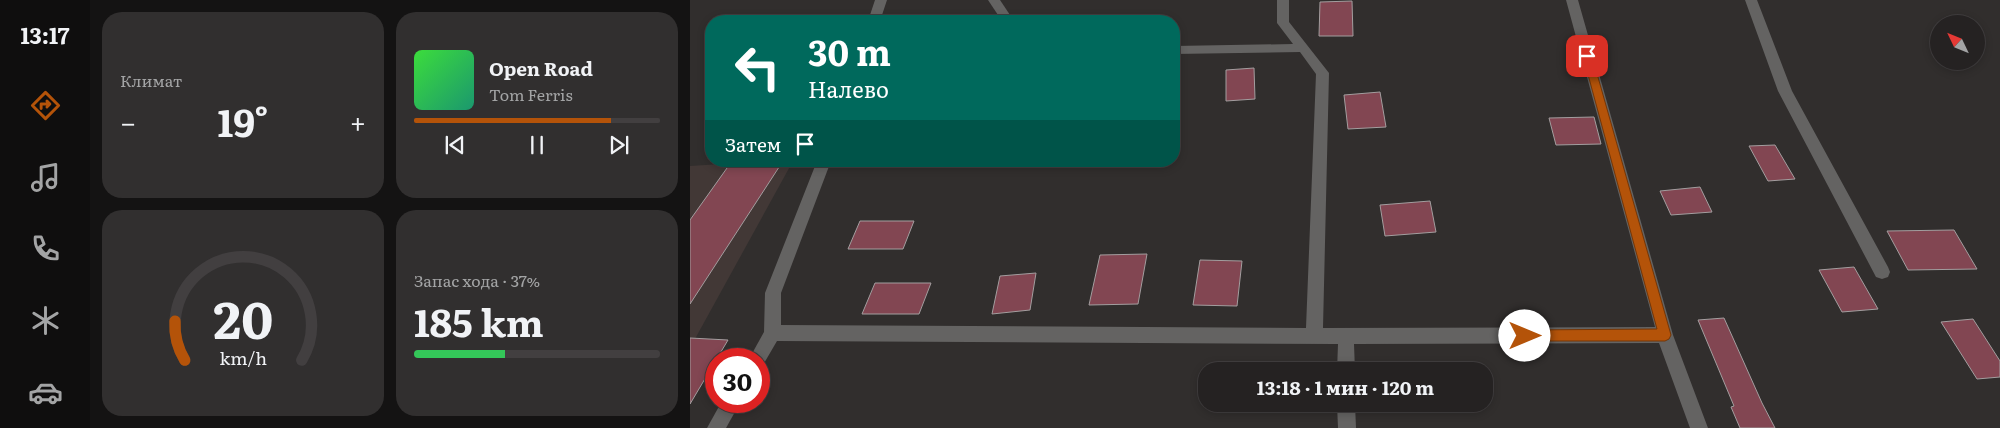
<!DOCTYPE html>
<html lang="ru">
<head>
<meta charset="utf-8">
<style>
	body { margin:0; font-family:Literata,serif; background:#312f2f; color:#f1f3f6; height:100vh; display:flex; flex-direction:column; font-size:19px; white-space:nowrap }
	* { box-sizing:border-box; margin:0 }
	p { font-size:16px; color:#a3a4a5 }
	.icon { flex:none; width:28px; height:28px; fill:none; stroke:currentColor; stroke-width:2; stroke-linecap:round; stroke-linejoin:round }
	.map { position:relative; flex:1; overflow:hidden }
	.sheet { display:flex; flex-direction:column; gap:12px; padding:12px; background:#141313; width:600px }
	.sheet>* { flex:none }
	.top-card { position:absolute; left:15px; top:15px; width:475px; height:152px; border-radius:20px; box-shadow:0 2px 8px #0003,0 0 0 1px #423f40; background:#00695c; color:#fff; overflow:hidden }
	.needle { width:32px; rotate:313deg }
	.fabs { position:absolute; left:1240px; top:15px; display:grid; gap:10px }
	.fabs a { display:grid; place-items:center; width:55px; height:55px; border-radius:50%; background:#252222; box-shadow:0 2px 8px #0003,0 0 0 1px #423f40; font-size:25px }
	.speed { position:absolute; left:15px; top:348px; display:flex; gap:10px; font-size:25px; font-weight:700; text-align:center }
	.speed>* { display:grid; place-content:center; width:65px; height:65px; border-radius:50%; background:#252222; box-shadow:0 2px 8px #0003,0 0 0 1px #423f40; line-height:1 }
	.speed .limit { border:8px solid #d22; background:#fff; color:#111 }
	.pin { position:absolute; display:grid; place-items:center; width:42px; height:42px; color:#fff; margin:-21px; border-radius:10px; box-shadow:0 2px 8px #0006 }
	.me { position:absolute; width:55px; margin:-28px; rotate:90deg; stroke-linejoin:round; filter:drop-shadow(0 0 4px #0008) }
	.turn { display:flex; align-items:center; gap:18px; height:105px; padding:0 20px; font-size:22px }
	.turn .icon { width:65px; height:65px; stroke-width:2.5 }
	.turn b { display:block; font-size:35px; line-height:42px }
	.then { display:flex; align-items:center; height:48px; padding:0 20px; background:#0003; gap:10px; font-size:19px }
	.big { font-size:38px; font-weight:700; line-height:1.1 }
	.sheet .tile { flex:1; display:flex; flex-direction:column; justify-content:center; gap:8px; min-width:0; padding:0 18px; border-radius:20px; background:#312f2f }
	.sheet .dial { align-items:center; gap:0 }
	.dial svg { height:130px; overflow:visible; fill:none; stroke:#423f40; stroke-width:7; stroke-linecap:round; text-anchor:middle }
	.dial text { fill:#f1f3f6; stroke:none }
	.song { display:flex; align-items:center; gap:15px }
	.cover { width:60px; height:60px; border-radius:8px; background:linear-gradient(135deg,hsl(120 70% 55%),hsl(160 70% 35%)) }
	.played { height:5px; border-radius:2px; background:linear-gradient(90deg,#b45309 80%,#423f40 80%) }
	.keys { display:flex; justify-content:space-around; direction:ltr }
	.heat { display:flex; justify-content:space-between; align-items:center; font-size:28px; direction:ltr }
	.charge { height:8px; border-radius:4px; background:linear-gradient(90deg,#34c759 37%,#423f40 0) }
	.sheet .tiles { flex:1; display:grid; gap:12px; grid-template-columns:repeat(2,1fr) }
	.trip { position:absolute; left:508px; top:362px; width:295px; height:50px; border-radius:20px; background:#252222; box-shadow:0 2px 8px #0003,0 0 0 1px #423f40; font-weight:700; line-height:50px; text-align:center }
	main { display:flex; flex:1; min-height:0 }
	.dock { display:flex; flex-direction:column; width:90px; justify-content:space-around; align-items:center; background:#0f0e0e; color:#a3a4a5 }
	.dock .icon { width:35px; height:35px }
	.dock .selected { color:#b45309 }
	.dock b { font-size:22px; color:#f1f3f6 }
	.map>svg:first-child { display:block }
</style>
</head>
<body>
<main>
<nav class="dock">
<b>13:17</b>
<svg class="icon selected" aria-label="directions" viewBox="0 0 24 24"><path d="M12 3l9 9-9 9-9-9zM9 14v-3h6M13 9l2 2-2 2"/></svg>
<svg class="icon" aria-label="music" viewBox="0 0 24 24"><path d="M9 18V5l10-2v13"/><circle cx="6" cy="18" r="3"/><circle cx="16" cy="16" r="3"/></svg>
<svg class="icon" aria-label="phone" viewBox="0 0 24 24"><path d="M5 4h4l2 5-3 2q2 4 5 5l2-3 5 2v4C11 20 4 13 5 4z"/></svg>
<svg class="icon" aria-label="climate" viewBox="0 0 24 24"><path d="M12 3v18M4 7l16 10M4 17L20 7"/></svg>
<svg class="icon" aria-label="car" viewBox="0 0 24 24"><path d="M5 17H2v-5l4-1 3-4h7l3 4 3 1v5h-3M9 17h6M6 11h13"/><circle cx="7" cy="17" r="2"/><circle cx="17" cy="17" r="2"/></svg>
</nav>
<section class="sheet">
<div class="tiles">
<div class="tile"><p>Климат</p>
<div class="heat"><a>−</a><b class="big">19°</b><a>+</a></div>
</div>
<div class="tile">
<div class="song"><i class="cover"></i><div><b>Open Road</b><p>Tom Ferris</p></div></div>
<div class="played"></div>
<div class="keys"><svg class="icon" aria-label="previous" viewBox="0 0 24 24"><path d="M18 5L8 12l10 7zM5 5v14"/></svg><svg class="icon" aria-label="pause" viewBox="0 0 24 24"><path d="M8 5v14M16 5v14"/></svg><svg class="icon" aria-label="next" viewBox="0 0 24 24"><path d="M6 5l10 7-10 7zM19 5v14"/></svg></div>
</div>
<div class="tile dial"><svg viewBox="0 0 100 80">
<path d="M14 69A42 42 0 1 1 86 69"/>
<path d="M14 69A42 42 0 0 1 8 45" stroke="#b45309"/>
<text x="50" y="56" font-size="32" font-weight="700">20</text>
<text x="50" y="72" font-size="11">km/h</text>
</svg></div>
<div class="tile"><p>Запас хода · 37%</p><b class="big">185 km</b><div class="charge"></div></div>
</div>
</section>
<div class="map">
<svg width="1310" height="428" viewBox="0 0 1310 428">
	<rect width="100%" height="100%" fill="#312e2d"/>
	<polygon fill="#423836" points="76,161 103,161 0,348 0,166"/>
	<g fill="#824652" stroke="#a39e9f">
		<polygon points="662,1 663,36 629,36 630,2"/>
		<polygon points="564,68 565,99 536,101 536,70"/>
		<polygon points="690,92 696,127 658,129 654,95"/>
		<polygon points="904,117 911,144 866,145 859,118"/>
		<polygon points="1085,145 1105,179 1078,181 1059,146"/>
		<polygon points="42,161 93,161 0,304 0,220"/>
		<polygon points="1010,187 1022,212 981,215 970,191"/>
		<polygon points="740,201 746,232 695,236 690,205"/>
		<polygon points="170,221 224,221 213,249 158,249"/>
		<polygon points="1264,230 1287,269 1218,270 1197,231"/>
		<polygon points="457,254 448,304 399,305 410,255"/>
		<polygon points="510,260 552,261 547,306 503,305"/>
		<polygon points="1164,267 1188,309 1152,312 1129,270"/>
		<polygon points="346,273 340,310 302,314 310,276"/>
		<polygon points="185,283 241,283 229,314 172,314"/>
		<polygon points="1034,318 1072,403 1085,428 1050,428 1041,407 1044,406 1008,320"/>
		<polygon points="1283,319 1310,361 1310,377 1287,379 1251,322"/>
		<polygon points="0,338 38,340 0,404"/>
	</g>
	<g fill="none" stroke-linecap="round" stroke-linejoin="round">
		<polygon fill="#646362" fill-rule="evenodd" points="298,0 310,0 324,21 312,21"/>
		<g fill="#646362" fill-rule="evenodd">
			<polygon points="185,0 197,0 190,21 178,21"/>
			<polygon points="587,0 599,0 599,22 639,73 633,328 965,327 876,0 888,0 983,335 1018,428 1000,428 969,343 664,344 665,371 647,371 648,344 87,341 73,365 69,366 69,359 59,359 74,332 75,293 127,161 141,161 91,293 91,325 616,328 626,74 610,52 484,54 484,46 603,44 587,23"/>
			<polygon points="1055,0 1067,0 1102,91 1198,267 1200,272 1198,277 1192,279 1186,277 1088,91"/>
			<polygon points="32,401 51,401 36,428 17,428"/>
			<polygon points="647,404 665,404 666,428 648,428"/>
		</g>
	</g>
	<polygon fill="#b45309" stroke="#753606" points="897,53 902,56 981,335 979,339 975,341 835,341 831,340 829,336 831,331 835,330 967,329 893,56"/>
</svg>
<div class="fabs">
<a><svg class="needle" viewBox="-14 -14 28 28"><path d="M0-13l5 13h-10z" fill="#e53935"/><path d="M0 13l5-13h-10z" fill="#a3a4a5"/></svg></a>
</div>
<div class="speed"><div class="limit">30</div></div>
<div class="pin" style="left:897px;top:56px;background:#d93025"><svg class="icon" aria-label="arrive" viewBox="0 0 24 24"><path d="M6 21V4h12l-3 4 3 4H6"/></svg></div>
<svg class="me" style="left:835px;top:336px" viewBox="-20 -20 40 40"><circle r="19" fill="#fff"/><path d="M0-13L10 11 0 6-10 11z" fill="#b45309"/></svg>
<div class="trip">13:18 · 1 мин · 120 m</div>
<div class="top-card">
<div class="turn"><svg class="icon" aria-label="left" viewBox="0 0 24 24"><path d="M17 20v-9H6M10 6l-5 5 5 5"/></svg><div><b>30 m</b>Налево</div></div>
<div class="then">Затем<svg class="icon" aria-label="arrive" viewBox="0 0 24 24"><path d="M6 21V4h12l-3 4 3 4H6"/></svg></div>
</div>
</div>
</main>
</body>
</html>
